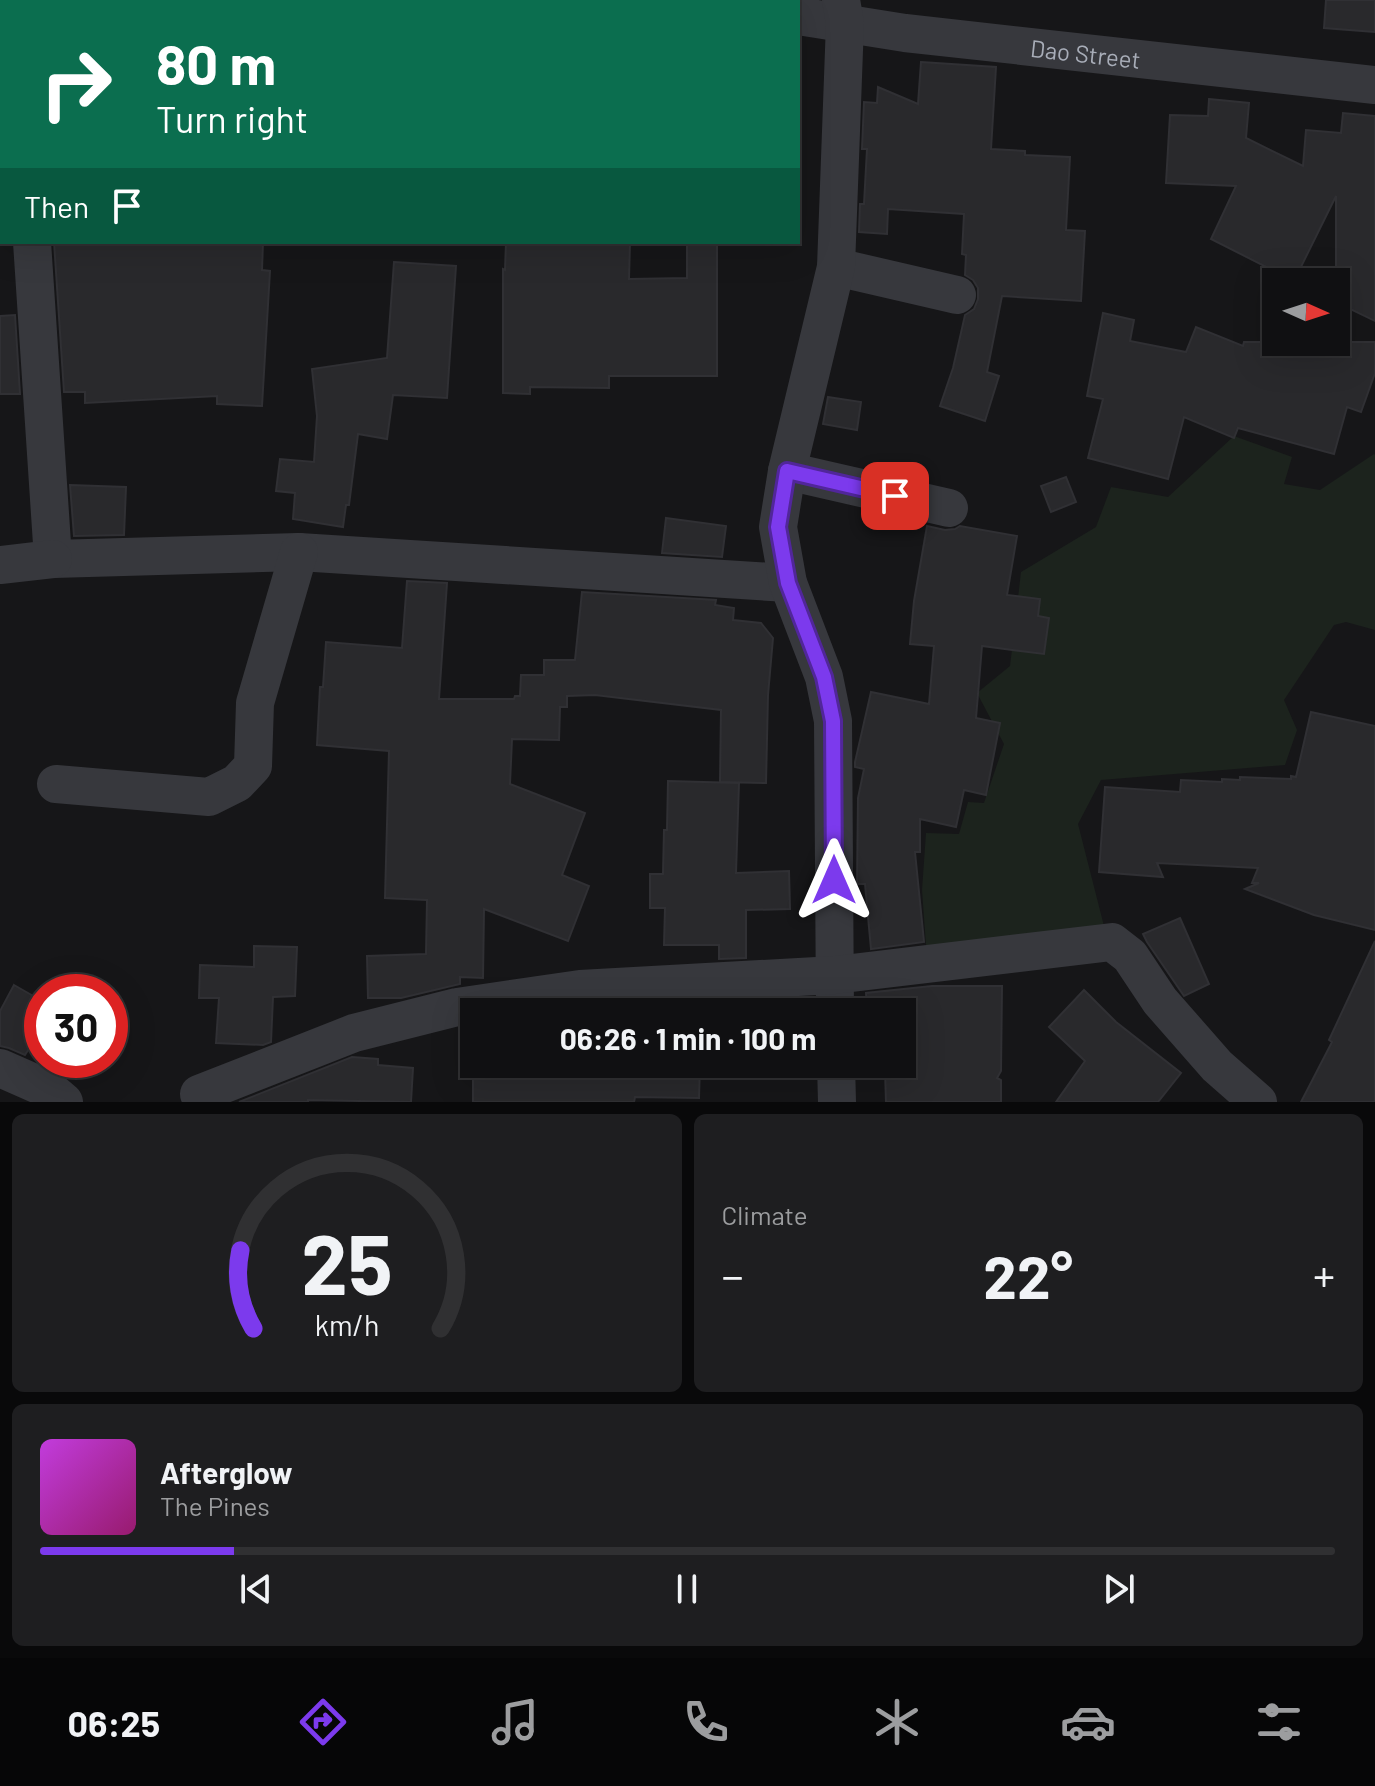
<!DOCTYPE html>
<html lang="en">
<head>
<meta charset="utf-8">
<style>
	body { margin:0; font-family:Barlow,sans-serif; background:#1e1e20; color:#f1f3f6; height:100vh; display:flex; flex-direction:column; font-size:30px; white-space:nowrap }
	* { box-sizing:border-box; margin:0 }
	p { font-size:26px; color:#9c9d9f }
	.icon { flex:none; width:44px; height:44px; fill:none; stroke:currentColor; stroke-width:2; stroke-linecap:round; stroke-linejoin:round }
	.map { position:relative; height:1102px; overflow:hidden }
	.details { display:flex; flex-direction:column; gap:12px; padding:12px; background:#09090a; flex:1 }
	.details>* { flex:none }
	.banner { position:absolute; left:0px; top:0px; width:800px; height:244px; box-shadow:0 8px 32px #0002,0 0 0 2px #303032; background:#0b6e4f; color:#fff; overflow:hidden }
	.needle { width:52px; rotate:93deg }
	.fabs { position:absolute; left:1262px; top:268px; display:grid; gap:16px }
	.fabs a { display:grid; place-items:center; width:88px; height:88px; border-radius:0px; background:#101012; box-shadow:0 8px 32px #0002,0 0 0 2px #303032; font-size:40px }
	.speed { position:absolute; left:24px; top:974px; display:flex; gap:16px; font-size:40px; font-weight:700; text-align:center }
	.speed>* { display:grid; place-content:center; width:104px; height:104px; border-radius:50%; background:#101012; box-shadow:0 8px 32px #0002,0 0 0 2px #303032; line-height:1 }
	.speed .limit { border:12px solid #d22; background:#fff; color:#111 }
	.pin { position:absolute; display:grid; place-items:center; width:68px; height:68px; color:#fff; margin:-34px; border-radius:16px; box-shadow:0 4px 12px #0006 }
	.me { position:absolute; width:88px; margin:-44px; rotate:0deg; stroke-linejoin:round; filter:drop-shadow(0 0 6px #0008) }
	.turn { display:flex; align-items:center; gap:28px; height:168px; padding:0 24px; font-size:36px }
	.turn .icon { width:104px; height:104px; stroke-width:2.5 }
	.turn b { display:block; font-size:56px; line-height:68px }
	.then { display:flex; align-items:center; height:76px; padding:0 24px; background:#0003; gap:16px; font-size:30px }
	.big { font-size:60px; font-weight:700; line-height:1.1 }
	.details .tile { flex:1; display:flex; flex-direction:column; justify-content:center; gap:12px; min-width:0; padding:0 28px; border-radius:12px; background:#1e1e20 }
	.details .dial { align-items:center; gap:0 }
	.dial svg { height:208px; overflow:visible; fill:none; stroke:#303032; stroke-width:7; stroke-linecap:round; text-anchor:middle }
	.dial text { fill:#f1f3f6; stroke:none }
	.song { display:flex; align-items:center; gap:24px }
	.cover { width:96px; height:96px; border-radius:12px; background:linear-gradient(135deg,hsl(290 70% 55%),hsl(320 70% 35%)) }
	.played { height:8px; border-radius:4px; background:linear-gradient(90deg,#7c3aed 15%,#303032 15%) }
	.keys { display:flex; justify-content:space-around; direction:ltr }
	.heat { display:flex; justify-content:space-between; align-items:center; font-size:44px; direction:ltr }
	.details .tiles { flex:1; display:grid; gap:12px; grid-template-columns:1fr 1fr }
	.tile:last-child { grid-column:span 2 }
	.trip { position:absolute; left:460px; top:998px; width:456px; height:80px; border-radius:0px; background:#101012; box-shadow:0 8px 32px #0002,0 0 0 2px #303032; font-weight:700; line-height:80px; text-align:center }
	.menu { display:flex; height:128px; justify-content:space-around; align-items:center; background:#060607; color:#9c9d9f }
	.menu .icon { width:56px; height:56px }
	.menu .on { color:#7c3aed }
	.menu b { font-size:36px; color:#f1f3f6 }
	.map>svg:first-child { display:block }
</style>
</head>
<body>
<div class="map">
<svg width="1375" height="1102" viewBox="0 0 1375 1102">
	<rect width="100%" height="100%" fill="#161618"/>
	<polygon fill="#1c231d" points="1234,436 1292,457 1284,484 1320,490 1374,454 1375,455 1375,630 1346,622 1334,625 1284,700 1297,730 1285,765 1101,780 1078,824 1104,926 927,959 922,890 926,833 959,834 968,802 984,803 1004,744 977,693 1010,666 1021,572 1096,527 1111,487 1168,497"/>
	<g fill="#29292c" stroke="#303034" stroke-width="2">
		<polygon points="1326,0 1375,0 1375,32 1324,28"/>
		<polygon points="921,62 996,67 991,149 1025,151 1025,155 1070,157 1066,230 1085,231 1081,301 1002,296 987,372 999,376 985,421 940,406 953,368 965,315 974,309 978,299 978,288 973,280 965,275 966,255 962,254 964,214 888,209 887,234 859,232 860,204 864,204 867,149 862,149 864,102 877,103 878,87 918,104"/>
		<polygon points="1209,99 1249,103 1246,138 1303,166 1306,130 1341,133 1343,113 1375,116 1375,321 1336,302 1336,196 1294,281 1211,239 1236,186 1166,183 1170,115 1208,116"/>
		<polygon points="54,242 263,242 262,270 270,271 262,406 217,404 217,396 85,403 85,392 64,392"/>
		<polygon points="506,242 630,242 629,279 687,278 687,242 717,242 717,376 609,376 609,388 530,387 530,394 503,393 503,269 505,270"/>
		<polygon points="394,262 456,266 447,398 393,395 387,439 358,434 349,505 346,505 343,527 293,519 295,493 276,491 280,459 314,462 317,416 312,369 387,358"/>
		<polygon points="1103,313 1134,320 1130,341 1186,352 1196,327 1243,346 1244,342 1375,342 1375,373 1361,412 1347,407 1334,454 1238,428 1234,438 1184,417 1168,479 1088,458 1103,399 1087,396"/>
		<polygon points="15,315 20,394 0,394 0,316"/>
		<polygon points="828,397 861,402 857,430 823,424"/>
		<polygon points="1066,477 1076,502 1051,512 1041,486"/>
		<polygon points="70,485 126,487 124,535 74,536"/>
		<polygon points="666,518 726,526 722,557 662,553"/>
		<polygon points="927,526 945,530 955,529 960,526 1017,536 1007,595 1040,599 1038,616 1049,618 1044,654 982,646 976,718 1000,723 986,795 964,790 956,827 920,819 920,852 915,852 924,942 871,949 865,884 857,884 858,798 864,769 855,767 855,762 871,692 929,704 934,646 910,644 914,601"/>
		<polygon points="407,581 447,583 439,699 514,699 515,696 520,696 521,675 544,675 544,660 575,660 582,592 716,600 715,605 734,608 733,620 761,623 773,638 768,695 766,783 720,782 721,710 595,695 567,696 567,707 560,707 559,740 512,739 510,784 585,813 562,875 589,886 568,941 484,909 483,978 460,977 460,984 401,998 368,998 367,956 426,954 427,900 385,898 389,751 317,745 320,687 323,687 326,642 402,648"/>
		<polygon points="1311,712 1375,726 1375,930 1314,915 1245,889 1259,883 1252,883 1258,868 1157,863 1163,877 1099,872 1105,787 1180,792 1181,780 1222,782 1222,779 1240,780 1240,777 1291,779 1291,776 1296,777"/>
		<polygon points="668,781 739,783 736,873 789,871 790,909 746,910 746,958 719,959 719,945 664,945 665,908 650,908 650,874 663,874 664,830 667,830"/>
		<polygon points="1180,918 1209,984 1184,996 1147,942 1143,934"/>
		<polygon points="1375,941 1375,1102 1301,1102 1332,1042 1329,1040"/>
		<polygon points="254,946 297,947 295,996 273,997 271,1042 263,1045 216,1043 219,998 199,998 200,965 254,967"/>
		<polygon points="14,985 42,1001 42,1054 30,1047 25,1055 9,1048 0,1046 0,1011"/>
		<polygon points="932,986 1002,986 1001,1071 997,1078 1001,1080 1001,1102 886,1102 885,1071 902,1070 902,1012 867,1012 866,993"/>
		<polygon points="1084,990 1116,1022 1181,1073 1158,1102 1056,1102 1085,1061 1049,1027"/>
		<polygon points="746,1002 746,1012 720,1012 719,1003"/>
		<polygon points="687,1005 702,1006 702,1012 575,1012"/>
		<polygon points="352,1057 378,1059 378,1065 413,1068 411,1102 308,1100 308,1102 239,1102"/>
		<polygon points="473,1064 700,1064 699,1098 635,1097 634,1102 473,1102"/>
	</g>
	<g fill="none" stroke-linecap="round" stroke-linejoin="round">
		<polyline stroke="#3d3f44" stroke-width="5" stroke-dasharray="4 6" stroke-linecap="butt" points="760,2 760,0"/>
		<g stroke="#37383d" stroke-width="38">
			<polyline points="79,2 79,0"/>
			<path id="s1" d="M798,16l107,17 470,52"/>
			<polyline points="0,217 2,217"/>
			<polyline points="32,242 53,559 299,552 788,583"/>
			<polyline points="836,267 957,295"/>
			<polyline points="787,471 949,508"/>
			<polyline points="0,565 53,559"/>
			<polyline points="56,784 209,797 237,783 253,766 255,703 299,552"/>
			<polyline points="835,1012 833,721 824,677 788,583 778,527 787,471 836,267 845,23 841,0"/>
			<polyline points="836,1064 837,1102"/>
			<polyline points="0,1068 50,1090 64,1102"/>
			<polyline points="199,1094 354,1033 457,1007 580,989 835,975 1112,942 1130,956 1160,1001 1217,1066 1258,1102"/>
		</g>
	</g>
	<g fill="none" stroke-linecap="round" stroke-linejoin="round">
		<g stroke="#51269a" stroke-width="20">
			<polyline id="route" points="834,880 833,721 824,677 788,583 778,527 787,471 895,496"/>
		</g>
		<use href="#route" stroke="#7c3aed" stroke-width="14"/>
	</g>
	<g text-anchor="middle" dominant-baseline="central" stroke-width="8" stroke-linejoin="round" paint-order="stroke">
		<g font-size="24" fill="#a8adb8" stroke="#111113">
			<text stroke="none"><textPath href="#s1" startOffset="290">Dao Street</textPath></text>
		</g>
	</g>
</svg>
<div class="fabs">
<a><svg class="needle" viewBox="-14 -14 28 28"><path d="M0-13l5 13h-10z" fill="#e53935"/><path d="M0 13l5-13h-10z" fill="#9c9d9f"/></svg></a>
</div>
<div class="speed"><div class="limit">30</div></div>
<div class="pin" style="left:895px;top:496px;background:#d93025"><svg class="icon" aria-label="arrive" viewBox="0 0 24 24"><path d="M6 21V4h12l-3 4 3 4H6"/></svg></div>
<svg class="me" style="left:834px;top:880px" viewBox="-20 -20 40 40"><path d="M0-17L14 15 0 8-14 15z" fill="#7c3aed" stroke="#fff" stroke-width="4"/></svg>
<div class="trip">06:26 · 1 min · 100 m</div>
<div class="banner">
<div class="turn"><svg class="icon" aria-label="right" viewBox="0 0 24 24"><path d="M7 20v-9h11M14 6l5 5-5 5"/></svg><div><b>80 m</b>Turn right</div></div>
<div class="then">Then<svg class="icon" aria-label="arrive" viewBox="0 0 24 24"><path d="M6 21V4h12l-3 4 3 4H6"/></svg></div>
</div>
</div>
<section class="details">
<div class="tiles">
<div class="tile dial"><svg viewBox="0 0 100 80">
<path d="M14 69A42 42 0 1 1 86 69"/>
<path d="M14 69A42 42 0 0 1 9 39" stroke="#7c3aed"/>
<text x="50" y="56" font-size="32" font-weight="700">25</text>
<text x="50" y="72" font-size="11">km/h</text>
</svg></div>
<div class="tile"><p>Climate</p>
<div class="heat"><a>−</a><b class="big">22°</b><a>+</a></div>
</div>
<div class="tile">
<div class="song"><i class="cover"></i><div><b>Afterglow</b><p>The Pines</p></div></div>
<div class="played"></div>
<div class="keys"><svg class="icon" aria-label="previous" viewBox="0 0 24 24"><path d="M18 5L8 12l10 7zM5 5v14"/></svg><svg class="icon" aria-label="pause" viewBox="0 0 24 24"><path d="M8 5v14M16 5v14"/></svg><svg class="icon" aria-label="next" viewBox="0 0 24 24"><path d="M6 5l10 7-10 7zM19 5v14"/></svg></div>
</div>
</div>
</section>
<nav class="menu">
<b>06:25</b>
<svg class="icon on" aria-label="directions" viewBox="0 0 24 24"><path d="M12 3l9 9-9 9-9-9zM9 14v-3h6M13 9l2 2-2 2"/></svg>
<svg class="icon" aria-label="music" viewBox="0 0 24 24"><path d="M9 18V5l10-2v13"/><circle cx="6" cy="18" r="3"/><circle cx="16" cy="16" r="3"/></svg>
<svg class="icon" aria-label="phone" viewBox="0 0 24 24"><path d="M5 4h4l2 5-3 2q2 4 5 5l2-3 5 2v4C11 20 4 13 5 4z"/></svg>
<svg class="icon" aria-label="climate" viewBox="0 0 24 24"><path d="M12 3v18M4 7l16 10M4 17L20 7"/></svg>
<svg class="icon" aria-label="car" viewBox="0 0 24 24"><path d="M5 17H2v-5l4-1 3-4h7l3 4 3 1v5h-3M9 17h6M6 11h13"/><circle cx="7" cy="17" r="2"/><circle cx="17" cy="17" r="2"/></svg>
<svg class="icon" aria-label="filters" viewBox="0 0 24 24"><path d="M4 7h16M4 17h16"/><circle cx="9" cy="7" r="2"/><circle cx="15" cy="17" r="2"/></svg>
</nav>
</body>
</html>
